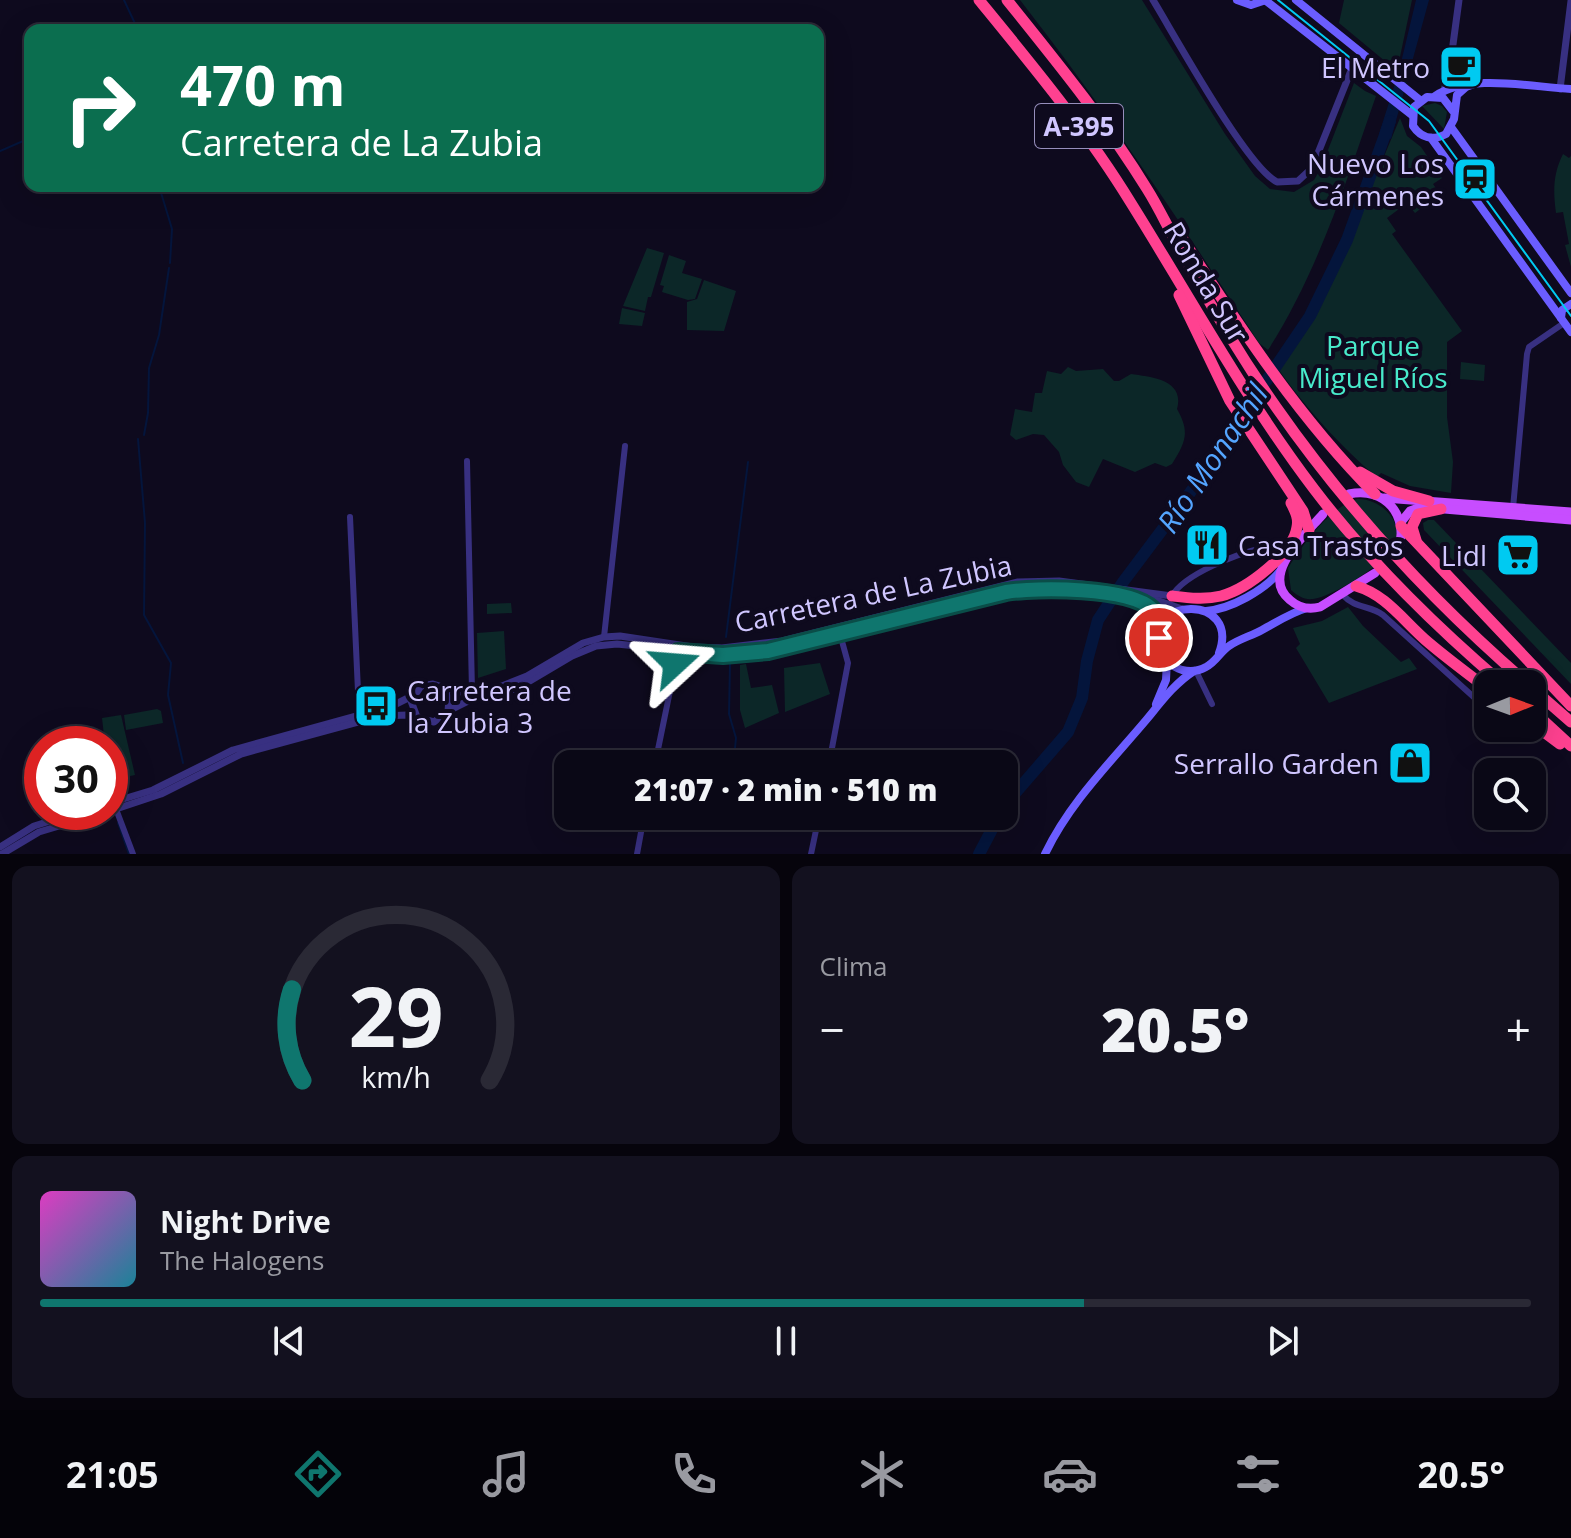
<!DOCTYPE html>
<html lang="es">
<head>
<meta charset="utf-8">
<style>
	body { margin:0; font-family:"Open Sans",sans-serif; background:#13111f; color:#f1f3f6; height:100vh; display:flex; flex-direction:column; font-size:30px; white-space:nowrap }
	* { box-sizing:border-box; margin:0 }
	p { font-size:26px; color:#999aa1 }
	.icon { flex:none; width:44px; height:44px; fill:none; stroke:currentColor; stroke-width:2; stroke-linecap:round; stroke-linejoin:round }
	.map { position:relative; height:854px; overflow:hidden }
	.panel { display:flex; flex-direction:column; gap:12px; padding:12px; background:#06040c; flex:1 }
	.panel>* { flex:none }
	.hud { position:absolute; left:24px; top:24px; width:800px; height:168px; border-radius:16px; box-shadow:0 8px 32px #0002,0 0 0 2px #2a2935; background:#0b6e4f; color:#fff; overflow:hidden }
	.needle { width:52px; rotate:89deg }
	.controls { position:absolute; left:1474px; top:670px; display:grid; gap:16px }
	.controls a { display:grid; place-items:center; width:72px; height:72px; border-radius:16px; background:#0a0816; box-shadow:0 8px 32px #0002,0 0 0 2px #2a2935; font-size:40px }
	.speed { position:absolute; left:24px; top:726px; display:flex; gap:16px; font-size:40px; font-weight:700; text-align:center }
	.speed>* { display:grid; place-content:center; width:104px; height:104px; border-radius:50%; background:#0a0816; box-shadow:0 8px 32px #0002,0 0 0 2px #2a2935; line-height:1 }
	.speed .limit { border:12px solid #d22; background:#fff; color:#111 }
	.pin { position:absolute; display:grid; place-items:center; width:68px; height:68px; color:#fff; margin:-34px; border:4px solid #fff; border-radius:50%; box-shadow:0 2px 8px #0007 }
	.me { position:absolute; width:88px; margin:-44px; rotate:71deg; stroke-linejoin:round; filter:drop-shadow(0 0 6px #0008) }
	.turn { display:flex; align-items:center; gap:28px; height:168px; padding:0 24px; font-size:36px }
	.turn .icon { width:104px; height:104px; stroke-width:2.5 }
	.turn b { display:block; font-size:56px; line-height:68px }
	.big { font-size:60px; font-weight:800; line-height:1.1 }
	.panel .tile { flex:1; display:flex; flex-direction:column; justify-content:center; gap:12px; min-width:0; padding:0 28px; border-radius:16px; background:#13111f }
	.panel .dial { align-items:center; gap:0 }
	.dial svg { height:208px; overflow:visible; fill:none; stroke:#2a2935; stroke-width:7; stroke-linecap:round; text-anchor:middle }
	.dial text { fill:#f1f3f6; stroke:none }
	.song { display:flex; align-items:center; gap:24px }
	.cover { width:96px; height:96px; border-radius:12px; background:linear-gradient(135deg,hsl(310 70% 55%),hsl(190 70% 35%)) }
	.played { height:8px; border-radius:4px; background:linear-gradient(90deg,#0f766e 70%,#2a2935 70%) }
	.keys { display:flex; justify-content:space-around; direction:ltr }
	.heat { display:flex; justify-content:space-between; align-items:center; font-size:44px; direction:ltr }
	.panel .tiles { flex:1; display:grid; gap:12px; grid-template-columns:1fr 1fr }
	.tile:last-child { grid-column:span 2 }
	.trip { position:absolute; left:554px; top:750px; width:464px; height:80px; border-radius:16px; background:#0a0816; box-shadow:0 8px 32px #0002,0 0 0 2px #2a2935; font-weight:800; line-height:80px; text-align:center }
	.menu { display:flex; height:128px; justify-content:space-around; align-items:center; background:#040309; color:#999aa1 }
	.menu .icon { width:56px; height:56px }
	.menu .current { color:#0f766e }
	.menu b { font-size:36px; color:#f1f3f6 }
	.map>svg:first-child { display:block }
</style>
</head>
<body>
<div class="map">
<svg width="1571" height="854" viewBox="0 0 1571 854">
	<rect width="100%" height="100%" fill="#0e0a1e"/>
	<g fill="#0c2728">
		<path d="M1020,0h122l83,134 30,42 15,13 24,3 20,-12 7,-12 33,-85 11,8 11,5c-30,86 -58,176 -108,254l-9,-7c-76,-117 -153,-233 -239,-343z"/>
		<polygon points="1344,0 1412,0 1397,71 1339,23"/>
		<polygon points="1435,103 1442,106 1447,112 1444,129 1422,106"/>
		<path d="M1400,118l7,18 14,11 21,31 -9,6 7,10 -25,19 -8,-10 -20,15 9,13 -4,3 70,97 -15,11v75l6,45 -2,31 -41,-7 -29,-13 -4,4c-33,-27 -73,-71 -98,-107l34,-52 22,-44z"/>
		<path d="M1563,154l6,4 2,-2v111l-6,-22 4,-1 -6,-32 -7,1c-3,-22 -3,-39 7,-59z"/>
		<polygon points="647,248 664,253 651,297 648,297 645,311 623,306"/>
		<polygon points="669,255 686,261 682,273 702,279 695,299 688,300 662,292 664,286 660,285"/>
		<polygon points="704,280 736,291 724,331 687,330 687,302 697,299"/>
		<polygon points="622,308 645,313 642,326 619,324"/>
		<polygon points="1461,362 1485,365 1484,381 1460,379"/>
		<path d="M1068,367l8,4 27,-2 11,12h5l12,-7c21,3 54,6 46,35 13,23 9,33 -5,55l-6,3 -11,-4 -20,9 -32,-13 -14,28 -13,-5 -13,-17 -4,-13 -15,-17 -11,-1 -17,6 -6,-5 5,-26 17,3 3,-19h7l5,-22 14,3z"/>
		<path d="M1357,499c24,-1 51,25 35,50 -9,16 -60,48 -79,50 -9,1 -15,-3 -22,-9l-3,-22c16,-25 40,-59 69,-69z"/>
		<polygon points="1428,520 1434,520 1571,663 1571,684 1424,530 1423,523"/>
		<polygon points="511,603 512,613 487,614 487,604"/>
		<polygon points="1348,607 1363,626 1401,662 1409,658 1417,669 1329,703 1296,648 1300,644 1293,628 1322,621"/>
		<polygon points="504,631 506,669 478,678 477,633"/>
		<polygon points="820,663 830,694 785,712 784,668"/>
		<polygon points="746,664 751,688 772,685 779,713 745,728 740,710 740,665"/>
		<polygon points="157,709 161,711 163,723 126,730 124,715"/>
		<polygon points="121,715 135,775 110,780 110,744 105,744 102,718"/>
	</g>
	<polygon fill="#04153c" points="1416,0 1429,0 1391,139 1379,134 1399,71"/>
	<g fill="none" stroke-linecap="round" stroke-linejoin="round">
		<g stroke="#04153c" stroke-width="2">
			<polyline points="124,0 138,30"/>
			<polyline points="0,151 30,138"/>
			<polyline points="159,186 172,229 170,263"/>
			<polyline points="144,435 148,413 149,368 159,335 169,268"/>
			<polyline points="138,439 145,523 144,615 171,663 168,695 183,763"/>
			<polyline points="726,637 748,462"/>
			<polyline points="726,764 735,748 736,738 729,714 730,663"/>
			<polyline points="118,823 129,854"/>
			<polyline points="704,828 709,816"/>
		</g>
		<g stroke="#04153c" stroke-width="12">
			<polyline points="1004,806 1068,732 1082,698 1087,661 1098,620 1123,582 1198,482 1310,316 1347,240 1390,121"/>
			<polyline points="979,854 999,816"/>
		</g>
		<g stroke="#383081" stroke-width="6">
			<polyline points="467,461 472,691"/>
			<polyline points="1513,508 1527,354 1529,347 1564,323"/>
			<polyline points="350,517 359,713"/>
			<path d="M1343,595c12,14 27,10 40,20l105,95"/>
			<path d="M1172,596c12,-22 67,-43 91,-48"/>
			<polyline points="604,637 625,446"/>
			<polyline points="1196,671 1212,704"/>
			<polyline points="655,764 678,652"/>
			<polyline points="829,764 848,663 840,634"/>
			<polyline points="116,809 133,854"/>
			<polyline points="637,854 644,816"/>
			<polyline points="811,854 819,816"/>
		</g>
		<g stroke="#383081" stroke-width="7">
			<path d="M1153,0c22,36 93,166 124,182l21,-1 14,-13 40,-100"/>
			<polyline points="1560,89 1571,1"/>
			<polyline points="1444,90 1449,74 1459,0"/>
			<polyline points="1139,594 1182,609"/>
			<path d="M448,711l20,-10 50,-13 54,-32 24,-10 21,-2 106,11 45,-4 256,-62c25,-2 99,2 120,14 10,6 14,15 17,26"/>
			<polyline points="417,717 411,701 421,686 433,684 459,692 502,686 527,676 583,643 604,637 620,636 693,647 722,648 782,641 1018,582 1059,581 1172,596"/>
			<polyline points="110,803 153,790 233,750 392,706 412,696"/>
			<polyline points="110,811 161,794 241,754 380,716 408,715 434,722 448,711 449,699 444,689"/>
			<polyline points="0,847 34,826 79,812"/>
			<polyline points="2,854 39,832 106,812"/>
		</g>
		<g stroke="#6b5dff" stroke-width="8">
			<polyline points="1237,0 1251,5 1266,0"/>
			<polyline points="1265,0 1412,115"/>
			<polyline points="1296,0 1420,100"/>
			<path d="M1435,96c35,-23 95,-9 136,-7"/>
			<path d="M1453,111l-10,-13 -16,-1 -13,10 -1,19c8,12 20,15 33,8l8,-15 3,-24 9,-8 11,-4"/>
			<polyline points="1451,127 1571,293"/>
			<polyline points="1431,138 1571,332"/>
			<polyline points="1561,318 1562,310 1571,304"/>
			<path d="M1206,611c25,-2 59,-21 74,-40"/>
			<path d="M1219,653c22,-59 -76,-57 -58,-4 3,10 11,18 21,21 9,2 17,1 24,-3 10,-5 14,-15 23,-21 10,-7 22,-10 33,-16 15,-8 28,-17 45,-22"/>
			<polyline points="1156,704 1166,680 1167,660"/>
			<path d="M1045,854c25,-52 65,-91 102,-135 14,-17 28,-36 47,-48"/>
		</g>
		<g stroke="#c74dff" stroke-width="9">
			<path d="M1349,494c36,-8 61,22 49,57"/>
			<polyline points="1384,498 1571,512"/>
			<path d="M1323,514c-17,20 -64,61 -33,86 9,8 19,10 30,7l55,-34"/>
			<polyline points="1401,522 1410,511 1421,507 1571,520"/>
		</g>
		<g stroke="#ff4190" stroke-width="11">
			<path d="M979,0c54,66 108,131 152,203 60,96 114,195 183,286 54,71 120,136 189,195"/>
			<path d="M1007,0c49,61 99,122 140,189 12,19 21,39 32,58 29,55 62,110 97,160 72,103 157,195 252,277"/>
			<path d="M1180,235c59,91 119,183 195,259"/>
			<polyline points="1179,295 1230,401 1303,511 1309,530"/>
			<polyline points="1360,472 1393,491 1429,501"/>
			<polyline points="1401,526 1571,706"/>
			<polyline points="1416,540 1412,527 1418,514 1441,509"/>
			<path d="M1356,586c31,9 48,36 73,57 19,16 39,31 59,46"/>
			<path d="M1172,596c17,2 33,4 49,0 26,-7 72,-42 76,-69 2,-9 -2,-16 -6,-24"/>
			<polyline points="1532,688 1571,722"/>
			<polyline points="1532,710 1571,746"/>
			<polyline points="1532,723 1560,744"/>
		</g>
		<polyline stroke="#00caf1" stroke-width="2" points="1278,0 1429,121 1571,316"/>
	</g>
	<g fill="none" stroke-linecap="round" stroke-linejoin="round">
		<g stroke="#0a4d48" stroke-width="20">
			<path id="route" d="M675,664l3,-12 45,3 45,-4 238,-59c31,-5 123,-5 146,17 8,8 9,19 7,29"/>
		</g>
		<use href="#route" stroke="#0f766e" stroke-width="14"/>
	</g>
	<defs>
		<g id="cafe-square" transform="scale(2.3)"><rect x="-9" y="-9" width="18" height="18" rx="4" fill="#00caf1" stroke="#0e0a1e"/><path d="M-5.5-4.5H6V0H3Q3 3.5 0 3.5H-2.5Q-5.5 3.5-5.5 0ZM3-3.2v2h1.7v-2ZM-6 4.5H4V6H-6Z" fill="#111"/></g>
		<g id="station-square" transform="scale(2.3)"><rect x="-9" y="-9" width="18" height="18" rx="4" fill="#00caf1" stroke="#0e0a1e"/><path d="M-3-6H3Q5-6 5-4V2Q5 4 3 4L4.5 6H3L1.5 4h-3L-3 6H-4.5L-3 4Q-5 4-5 2V-4Q-5-6-3-6ZM-3.5-4v3h7v-3ZM-3.5 1v1.5H-2V1ZM2 1v1.5H3.5V1Z" fill="#111"/></g>
		<g id="restaurant-square" transform="scale(2.3)"><rect x="-9" y="-9" width="18" height="18" rx="4" fill="#00caf1" stroke="#0e0a1e"/><path d="M-5-6h1v4h1v-4h1v4h1v-4h1v5L-1.5 .5V6h-2V.5L-5-1ZM5-6V6H3V1.5H1.5Q1.5-4 5-6Z" fill="#111"/></g>
		<g id="supermarket-square" transform="scale(2.3)"><rect x="-9" y="-9" width="18" height="18" rx="4" fill="#00caf1" stroke="#0e0a1e"/><path d="M-6-5.5h2.5l.6 2H6L4.5 2H-2.5L-4.4-4H-6ZM-1.5 3.2a1.3 1.3 0 1 0 .1 0ZM3 3.2a1.3 1.3 0 1 0 .1 0Z" fill="#111"/></g>
		<g id="bus-square" transform="scale(2.3)"><rect x="-9" y="-9" width="18" height="18" rx="4" fill="#00caf1" stroke="#0e0a1e"/><path d="M-5-6H5V4H4V6H2V4H-2V6H-4V4H-5ZM-3.5-4V0h7V-4ZM-3.5 1.2v1.5H-2V1.2ZM2 1.2v1.5H3.5V1.2Z" fill="#111"/></g>
		<g id="shop-square" transform="scale(2.3)"><rect x="-9" y="-9" width="18" height="18" rx="4" fill="#00caf1" stroke="#0e0a1e"/><path d="M-5-2.5h2.3a2.7 3.5 0 0 1 5.4 0H5L5.5 6h-11ZM-1.5-2.5h3a1.5 2.3 0 0 0-3 0Z" fill="#111"/></g>
	</defs>
	<g fill-rule="evenodd">
		<use href="#cafe-square" x="1461" y="67"/>
		<use href="#station-square" x="1475" y="179"/>
		<use href="#restaurant-square" x="1207" y="545"/>
		<use href="#supermarket-square" x="1518" y="555"/>
		<use href="#bus-square" x="376" y="706"/>
		<use href="#shop-square" x="1410" y="763"/>
	</g>
	<g text-anchor="middle" dominant-baseline="central" stroke-width="8" stroke-linejoin="round" paint-order="stroke">
		<rect fill="#0e0a1e" stroke="#968ebc" stroke-width="2" x="1035" y="104" width="88" height="44" rx="6"/>
		<g font-size="26" font-weight="bold" fill="#d0c6ff">
			<text x="1079" y="126">A-395</text>
		</g>
		<g font-size="28" fill="#d0c6ff" stroke="#0e0a1e" text-anchor="end">
			<text x="1430" y="67">El Metro</text>
			<text x="1444" y="163">Nuevo Los<tspan x="1444" dy="32">Cármenes</tspan></text>
			<text x="1238" y="545" text-anchor="start">Casa Trastos</text>
			<text x="1487" y="555">Lidl</text>
			<text x="407" y="690" text-anchor="start">Carretera de<tspan x="407" dy="32">la Zubia 3</tspan></text>
			<text x="1379" y="763">Serrallo Garden</text>
		</g>
		<g font-size="28" fill="#d0c6ff" stroke="#0e0a1e">
			<text transform="translate(1207 282) rotate(59)">Ronda Sur</text>
			<text transform="translate(873 593) rotate(-12)">Carretera de La Zubia</text>
		</g>
		<g font-size="28" fill="#48eacb" stroke="#0e0a1e">
			<text x="1373" y="345">Parque<tspan x="1373" dy="32">Miguel Ríos</tspan></text>
		</g>
		<g font-size="30" font-style="italic" fill="#54a5ff" stroke="#0e0a1e">
			<text transform="translate(1212 458) rotate(-56)">Río Monachil</text>
		</g>
	</g>
</svg>
<div class="controls">
<a><svg class="needle" viewBox="-14 -14 28 28"><path d="M0-13l5 13h-10z" fill="#e53935"/><path d="M0 13l5-13h-10z" fill="#999aa1"/></svg></a>
<a><svg class="icon" aria-label="search" viewBox="0 0 24 24"><circle cx="10" cy="10" r="6"/><path d="M15 15l6 6"/></svg></a>
</div>
<div class="speed"><div class="limit">30</div></div>
<div class="pin" style="left:1159px;top:638px;background:#d93025"><svg class="icon" aria-label="arrive" viewBox="0 0 24 24"><path d="M6 21V4h12l-3 4 3 4H6"/></svg></div>
<svg class="me" style="left:675px;top:664px" viewBox="-20 -20 40 40"><path d="M0-17L14 15 0 8-14 15z" fill="#0f766e" stroke="#fff" stroke-width="4"/></svg>
<div class="trip">21:07 · 2 min · 510 m</div>
<div class="hud">
<div class="turn"><svg class="icon" aria-label="right" viewBox="0 0 24 24"><path d="M7 20v-9h11M14 6l5 5-5 5"/></svg><div><b>470 m</b>Carretera de La Zubia</div></div>
</div>
</div>
<section class="panel">
<div class="tiles">
<div class="tile dial"><svg viewBox="0 0 100 80">
<path d="M14 69A42 42 0 1 1 86 69"/>
<path d="M14 69A42 42 0 0 1 10 34" stroke="#0f766e"/>
<text x="50" y="56" font-size="32" font-weight="700">29</text>
<text x="50" y="72" font-size="11">km/h</text>
</svg></div>
<div class="tile"><p>Clima</p>
<div class="heat"><a>−</a><b class="big">20.5°</b><a>+</a></div>
</div>
<div class="tile">
<div class="song"><i class="cover"></i><div><b>Night Drive</b><p>The Halogens</p></div></div>
<div class="played"></div>
<div class="keys"><svg class="icon" aria-label="previous" viewBox="0 0 24 24"><path d="M18 5L8 12l10 7zM5 5v14"/></svg><svg class="icon" aria-label="pause" viewBox="0 0 24 24"><path d="M8 5v14M16 5v14"/></svg><svg class="icon" aria-label="next" viewBox="0 0 24 24"><path d="M6 5l10 7-10 7zM19 5v14"/></svg></div>
</div>
</div>
</section>
<nav class="menu">
<b>21:05</b>
<svg class="icon current" aria-label="directions" viewBox="0 0 24 24"><path d="M12 3l9 9-9 9-9-9zM9 14v-3h6M13 9l2 2-2 2"/></svg>
<svg class="icon" aria-label="music" viewBox="0 0 24 24"><path d="M9 18V5l10-2v13"/><circle cx="6" cy="18" r="3"/><circle cx="16" cy="16" r="3"/></svg>
<svg class="icon" aria-label="phone" viewBox="0 0 24 24"><path d="M5 4h4l2 5-3 2q2 4 5 5l2-3 5 2v4C11 20 4 13 5 4z"/></svg>
<svg class="icon" aria-label="climate" viewBox="0 0 24 24"><path d="M12 3v18M4 7l16 10M4 17L20 7"/></svg>
<svg class="icon" aria-label="car" viewBox="0 0 24 24"><path d="M5 17H2v-5l4-1 3-4h7l3 4 3 1v5h-3M9 17h6M6 11h13"/><circle cx="7" cy="17" r="2"/><circle cx="17" cy="17" r="2"/></svg>
<svg class="icon" aria-label="filters" viewBox="0 0 24 24"><path d="M4 7h16M4 17h16"/><circle cx="9" cy="7" r="2"/><circle cx="15" cy="17" r="2"/></svg>
<b>20.5°</b>
</nav>
</body>
</html>
